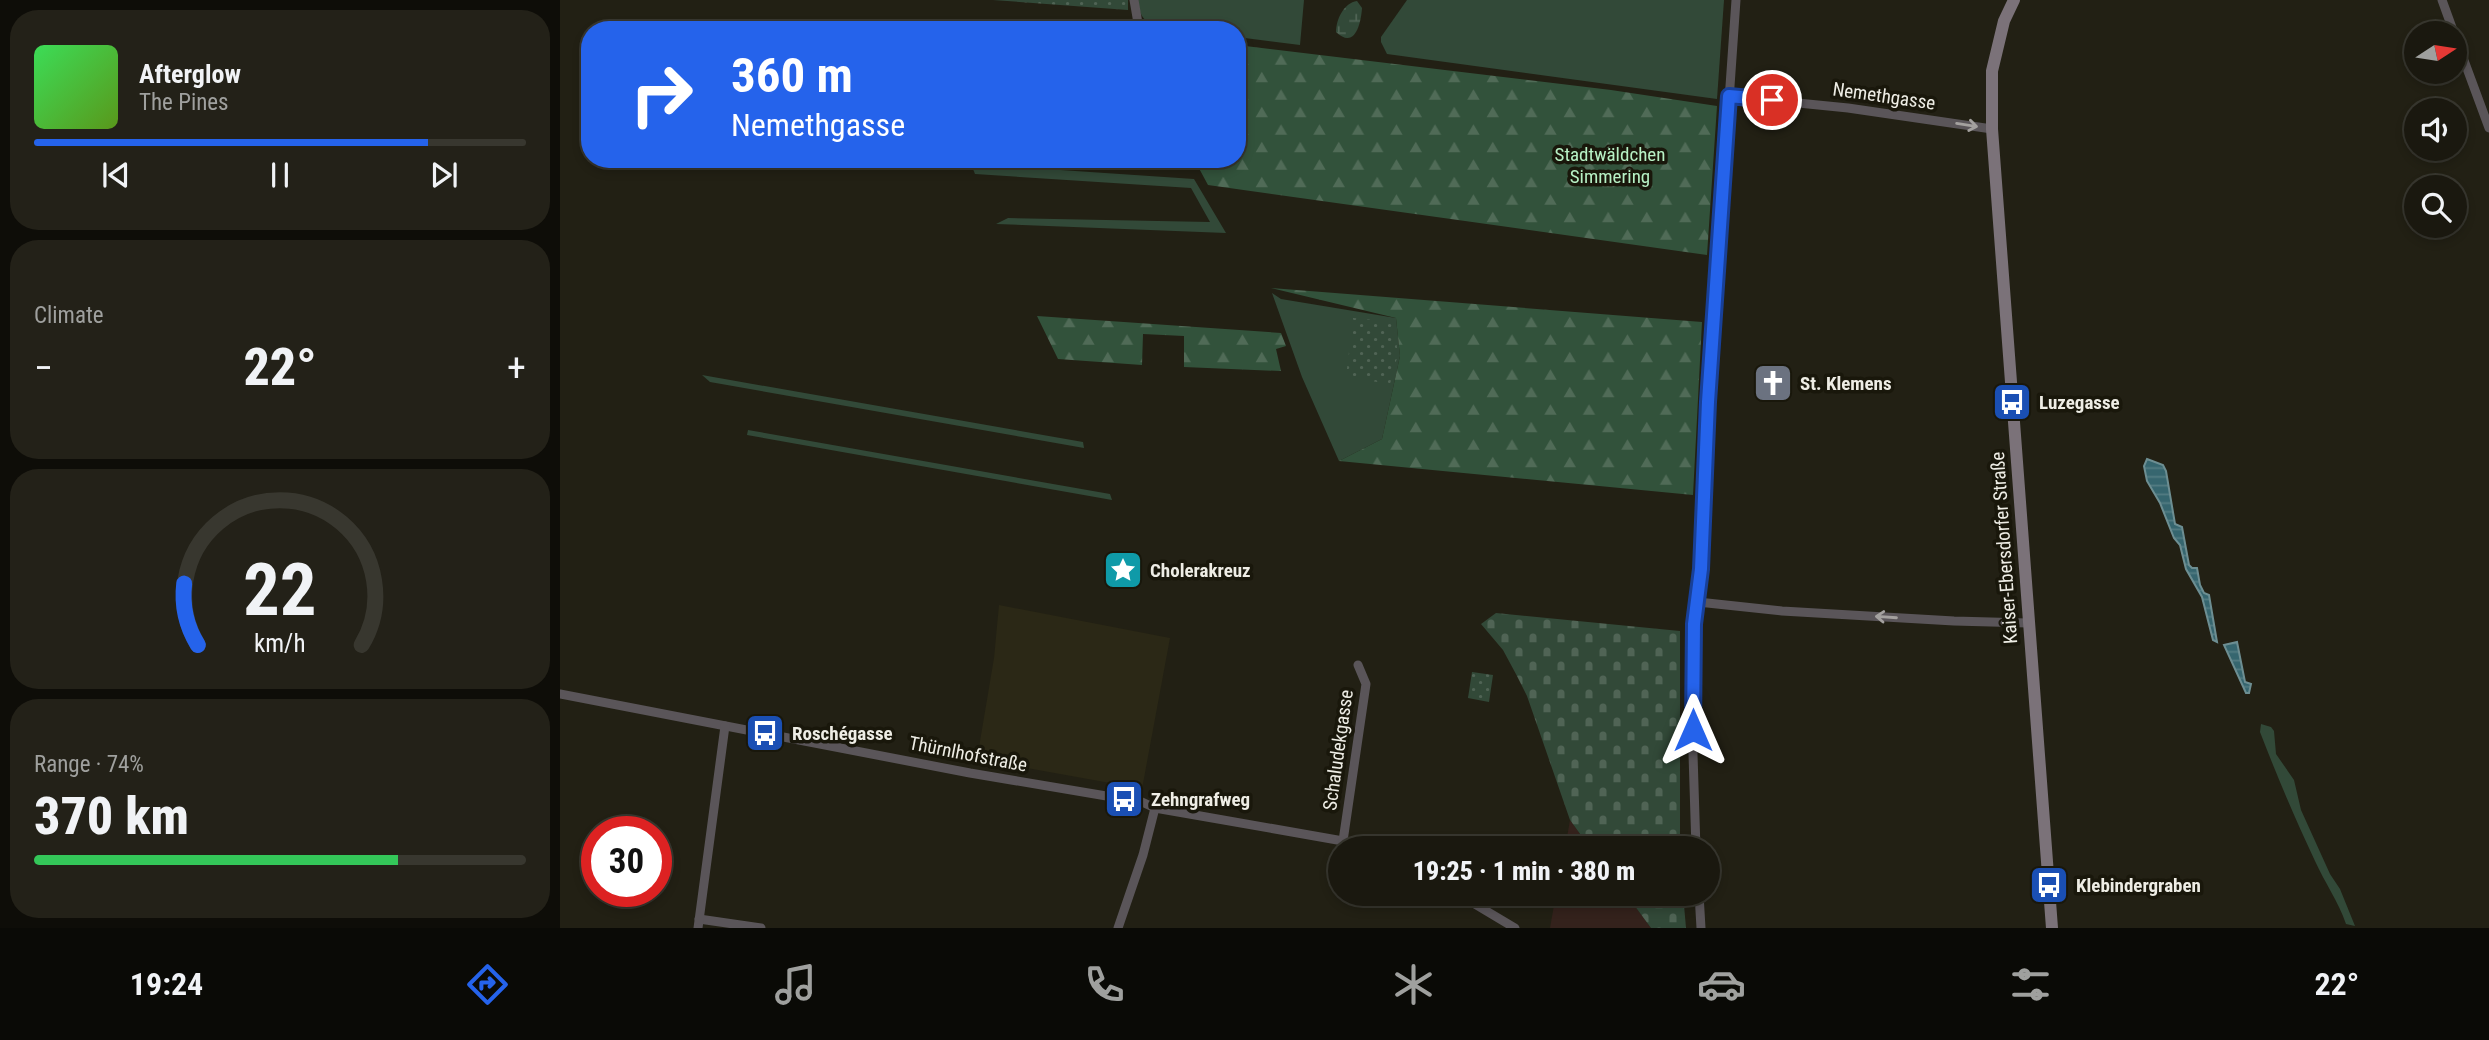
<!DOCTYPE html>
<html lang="en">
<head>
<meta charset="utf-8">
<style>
	body { margin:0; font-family:"Roboto Condensed",sans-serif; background:#232118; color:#f1f3f6; height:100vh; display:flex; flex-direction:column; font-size:26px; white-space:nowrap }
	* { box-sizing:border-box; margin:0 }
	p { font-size:23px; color:#9fa09e }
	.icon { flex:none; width:38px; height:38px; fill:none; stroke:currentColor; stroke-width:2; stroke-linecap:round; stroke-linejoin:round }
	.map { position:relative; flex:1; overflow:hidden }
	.panel { display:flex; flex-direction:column; gap:10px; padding:10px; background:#0e0d08; width:560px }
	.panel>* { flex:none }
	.guide { position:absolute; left:21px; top:21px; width:665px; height:147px; border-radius:28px; box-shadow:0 4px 10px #0003,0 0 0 2px #38372f; background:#2563eb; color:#fff; overflow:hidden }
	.needle { width:46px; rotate:78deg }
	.controls { position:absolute; left:1844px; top:21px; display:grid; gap:14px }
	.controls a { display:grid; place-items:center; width:63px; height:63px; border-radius:50%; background:#1a180f; box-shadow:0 4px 10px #0003,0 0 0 2px #38372f; font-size:35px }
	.speed { position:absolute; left:21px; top:816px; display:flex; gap:14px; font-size:35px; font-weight:700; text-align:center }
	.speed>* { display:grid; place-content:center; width:91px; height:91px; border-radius:50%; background:#1a180f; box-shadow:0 4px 10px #0003,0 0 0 2px #38372f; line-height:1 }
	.speed .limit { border:10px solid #d22; background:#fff; color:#111 }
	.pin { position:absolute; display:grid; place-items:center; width:60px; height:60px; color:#fff; margin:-30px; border:4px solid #fff; border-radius:50%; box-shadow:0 2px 7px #0007 }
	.me { position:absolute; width:77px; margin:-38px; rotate:0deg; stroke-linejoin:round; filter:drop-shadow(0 0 5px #0008) }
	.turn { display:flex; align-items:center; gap:24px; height:147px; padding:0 35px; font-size:32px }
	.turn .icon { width:91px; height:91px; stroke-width:2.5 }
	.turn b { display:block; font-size:49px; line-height:60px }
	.big { font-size:52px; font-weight:800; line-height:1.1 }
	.panel .widget { flex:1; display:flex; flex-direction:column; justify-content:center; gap:10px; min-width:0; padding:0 24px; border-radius:28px; background:#232118 }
	.panel .dial { align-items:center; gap:0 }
	.dial svg { height:182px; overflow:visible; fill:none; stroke:#38372f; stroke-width:7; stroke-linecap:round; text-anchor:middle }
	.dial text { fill:#f1f3f6; stroke:none }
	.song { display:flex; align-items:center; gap:21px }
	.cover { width:84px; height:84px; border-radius:10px; background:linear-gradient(135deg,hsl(130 70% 55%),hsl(90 70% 35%)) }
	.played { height:7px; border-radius:4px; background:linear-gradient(90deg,#2563eb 80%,#38372f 80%) }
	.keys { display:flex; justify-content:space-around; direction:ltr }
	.heat { display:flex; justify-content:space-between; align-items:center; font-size:38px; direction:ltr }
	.charge { height:10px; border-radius:5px; background:linear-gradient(90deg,#34c759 74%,#38372f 0) }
	.trip { position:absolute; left:768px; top:836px; width:392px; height:70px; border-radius:35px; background:#1a180f; box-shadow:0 4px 10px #0003,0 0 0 2px #38372f; font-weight:800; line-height:70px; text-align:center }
	.dock { display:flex; height:112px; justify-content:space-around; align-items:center; background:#0a0a06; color:#9fa09e }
	.dock .icon { width:49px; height:49px }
	.dock .on { color:#2563eb }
	.dock b { font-size:32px; color:#f1f3f6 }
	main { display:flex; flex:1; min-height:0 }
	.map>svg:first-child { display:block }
</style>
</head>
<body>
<main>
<section class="panel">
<div class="widget">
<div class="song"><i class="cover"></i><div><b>Afterglow</b><p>The Pines</p></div></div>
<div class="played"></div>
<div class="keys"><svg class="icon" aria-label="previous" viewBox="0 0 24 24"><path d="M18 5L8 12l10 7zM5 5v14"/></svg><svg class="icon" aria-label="pause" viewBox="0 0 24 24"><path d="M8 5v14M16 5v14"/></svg><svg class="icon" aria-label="next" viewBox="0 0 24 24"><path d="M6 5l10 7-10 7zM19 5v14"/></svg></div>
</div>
<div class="widget"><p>Climate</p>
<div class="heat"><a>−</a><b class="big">22°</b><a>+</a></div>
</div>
<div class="widget dial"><svg viewBox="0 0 100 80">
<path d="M14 69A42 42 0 1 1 86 69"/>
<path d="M14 69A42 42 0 0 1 8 42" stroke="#2563eb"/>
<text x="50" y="56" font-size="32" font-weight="700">22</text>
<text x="50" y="72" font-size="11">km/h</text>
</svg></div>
<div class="widget"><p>Range · 74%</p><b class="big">370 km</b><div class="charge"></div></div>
</section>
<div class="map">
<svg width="1929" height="928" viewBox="0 0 1929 928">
	<defs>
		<pattern id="forest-firs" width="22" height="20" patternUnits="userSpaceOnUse" patternTransform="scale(1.75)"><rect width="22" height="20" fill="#32523b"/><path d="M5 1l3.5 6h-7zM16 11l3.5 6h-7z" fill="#506b57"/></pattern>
		<pattern id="wetland-marsh" width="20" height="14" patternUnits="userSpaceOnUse" patternTransform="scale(1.75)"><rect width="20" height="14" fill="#324938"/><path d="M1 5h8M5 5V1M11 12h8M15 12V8" fill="none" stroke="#506455"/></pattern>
		<pattern id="cemetery-stones" width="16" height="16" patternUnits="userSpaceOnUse" patternTransform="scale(1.75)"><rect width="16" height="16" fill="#324938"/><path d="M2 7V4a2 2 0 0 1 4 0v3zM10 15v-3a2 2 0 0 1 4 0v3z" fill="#506455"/></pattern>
		<pattern id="park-dots" width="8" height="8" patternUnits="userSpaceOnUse" patternTransform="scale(1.75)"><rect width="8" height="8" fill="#324938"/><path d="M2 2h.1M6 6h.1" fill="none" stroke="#506455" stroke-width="1.8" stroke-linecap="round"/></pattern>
		<pattern id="water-rules" width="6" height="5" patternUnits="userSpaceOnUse" patternTransform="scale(1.75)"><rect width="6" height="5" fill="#36666f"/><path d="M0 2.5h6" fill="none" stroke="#537c83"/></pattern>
	</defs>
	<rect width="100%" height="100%" fill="#222014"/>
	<g fill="#34221c">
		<polygon points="1010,820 1031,849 1005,849"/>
		<polygon points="996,894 1066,894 1091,928 990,928"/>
	</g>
	<polygon fill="#2b2816" points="439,605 610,638 582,789 572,787 572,785 561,785 417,759 434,658"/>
	<g fill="#324938">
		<path d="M578,0h166l-4,45 -63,-8v-7c-22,0 -82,7 -95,-14 -3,-5 -3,-11 -4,-16z"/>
		<polygon points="847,0 1164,0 1157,99 827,54 821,42 821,37"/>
		<polygon points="411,164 634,179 666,233 436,224 448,218 650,222 631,188 415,174"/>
		<polygon points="712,293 721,299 836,318 840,356 822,439 779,461 742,377"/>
		<polygon points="142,375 523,442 524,448 150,382"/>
		<polygon points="188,430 550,494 552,500 187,435"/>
		<path d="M1701,724l10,3 3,4 2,23 18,26 7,30 29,64 10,15 15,37 -9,-2c-8,-23 -21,-41 -31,-63 -20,-42 -38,-85 -55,-129z"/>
	</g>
	<g fill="url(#forest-firs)">
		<polygon points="677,45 1051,90 1157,106 1147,255 648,185 634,159 677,159"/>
		<polygon points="711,288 1142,322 1133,495 779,461 822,439 840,356 836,318"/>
		<polygon points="477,316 721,333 726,346 716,349 721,371 624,367 624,336 583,334 582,365 498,359"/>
	</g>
	<path fill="url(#wetland-marsh)" d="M797,1l5,7c-1,15 -7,42 -26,24 0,-13 8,-29 21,-31z"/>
	<g fill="url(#cemetery-stones)">
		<polygon points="936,613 1120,631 1120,849 1031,849 1010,820 967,696 957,676 943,650 921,624"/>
		<polygon points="1066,894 1123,894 1126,928 1091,928"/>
	</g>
	<g fill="url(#park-dots)">
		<polygon points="433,0 568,0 568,10"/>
		<polygon points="793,318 833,322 838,354 830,384 786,377"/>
		<polygon points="912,672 933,675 929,702 908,698"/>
	</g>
	<g fill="url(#water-rules)" stroke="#6d8e92" stroke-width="2">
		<polygon points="1587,459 1603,465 1606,471 1615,524 1622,527 1629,565 1632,568 1637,568 1640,585 1644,593 1649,595 1657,642 1653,640 1642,597 1626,569 1620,545 1614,538 1600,503 1587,481 1584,466"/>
		<polygon points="1677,642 1685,682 1691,684 1689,693 1686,693 1664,645"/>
	</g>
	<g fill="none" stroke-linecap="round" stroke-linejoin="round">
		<g stroke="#5a5559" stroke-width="9">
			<polyline points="574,0 579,29"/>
			<polyline points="1882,0 1894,33"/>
			<polyline points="1895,36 1929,128"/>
			<polyline points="1169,96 1288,108 1432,129"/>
			<polyline points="1138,602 1222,611 1394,621 1468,623"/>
			<polyline points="0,694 410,773 582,802 595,808 783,841 809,849"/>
			<polyline points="783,841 806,684 798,665"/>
			<polyline points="1136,849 1133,754 1134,624 1141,569 1148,402 1176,0"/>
			<polyline points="898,894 955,928"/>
			<polyline points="1139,894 1141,928"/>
			<polyline points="139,919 201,928"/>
			<polyline points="138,928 165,726"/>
			<polyline points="558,928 583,855 595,808"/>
		</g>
		<polyline stroke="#7b7279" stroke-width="12" points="1454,0 1444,21 1432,71 1432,129 1492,928"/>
	</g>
	<defs><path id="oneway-shaft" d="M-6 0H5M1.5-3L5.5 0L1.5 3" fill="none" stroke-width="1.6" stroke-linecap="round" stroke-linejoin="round" transform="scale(1.75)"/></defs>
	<g stroke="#a4a19f">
		<use href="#oneway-shaft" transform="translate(1407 125) rotate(9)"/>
		<use href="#oneway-shaft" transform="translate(1326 617) rotate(-176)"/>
	</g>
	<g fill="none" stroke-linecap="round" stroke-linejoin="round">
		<g stroke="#184099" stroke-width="18">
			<polyline id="route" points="1133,730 1134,624 1141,569 1148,402 1169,96 1212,100"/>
		</g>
		<use href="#route" stroke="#2563eb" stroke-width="12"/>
	</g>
	<defs>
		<g id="church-square" transform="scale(2.0125)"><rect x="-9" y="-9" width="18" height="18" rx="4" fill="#6b7280" stroke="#19170b"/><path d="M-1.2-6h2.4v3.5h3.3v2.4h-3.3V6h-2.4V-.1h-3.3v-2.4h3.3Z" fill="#fff"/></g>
		<g id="bus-square" transform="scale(2.0125)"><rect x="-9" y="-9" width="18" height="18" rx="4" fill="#1a4fb4" stroke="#19170b"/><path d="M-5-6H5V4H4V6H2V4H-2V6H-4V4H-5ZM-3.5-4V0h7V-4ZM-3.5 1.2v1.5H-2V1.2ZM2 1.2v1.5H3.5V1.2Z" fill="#fff"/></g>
		<g id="sight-square" transform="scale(2.0125)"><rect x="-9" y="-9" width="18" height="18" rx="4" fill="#0f9aa8" stroke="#19170b"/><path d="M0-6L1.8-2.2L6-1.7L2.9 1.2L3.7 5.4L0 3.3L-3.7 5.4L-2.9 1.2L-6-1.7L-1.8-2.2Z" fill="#fff"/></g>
	</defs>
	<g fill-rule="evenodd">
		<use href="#church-square" x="1213" y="383"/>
		<use href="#bus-square" x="1452" y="402"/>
		<use href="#sight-square" x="563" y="570"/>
		<use href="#bus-square" x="205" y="733"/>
		<use href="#bus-square" x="564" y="799"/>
		<use href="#bus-square" x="1489" y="885"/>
	</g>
	<g text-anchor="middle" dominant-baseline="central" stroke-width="7" stroke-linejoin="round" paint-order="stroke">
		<g font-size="19" fill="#eeede5" stroke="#19170b">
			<text transform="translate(1324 96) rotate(8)">Nemethgasse</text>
			<text transform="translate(1444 548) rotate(-94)">Kaiser-Ebersdorfer Straße</text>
			<text transform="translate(778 750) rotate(-82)">Schaludekgasse</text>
			<text transform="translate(408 754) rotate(11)">Thürnlhofstraße</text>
		</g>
		<g font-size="19" fill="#b7f1c5" stroke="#19170b">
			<text x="1050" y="154">Stadtwäldchen<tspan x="1050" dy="22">Simmering</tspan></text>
		</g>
		<g font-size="19" font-weight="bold" fill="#eeede5" stroke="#19170b" text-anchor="start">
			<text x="1240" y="383">St. Klemens</text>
			<text x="1479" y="402">Luzegasse</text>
			<text x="590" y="570">Cholerakreuz</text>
			<text x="232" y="733">Roschégasse</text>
			<text x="591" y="799">Zehngrafweg</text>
			<text x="1516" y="885">Klebindergraben</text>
		</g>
	</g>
</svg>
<div class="controls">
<a><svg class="needle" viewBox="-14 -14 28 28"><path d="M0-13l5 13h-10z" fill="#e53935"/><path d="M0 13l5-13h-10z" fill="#9fa09e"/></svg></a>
<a><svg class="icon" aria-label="sound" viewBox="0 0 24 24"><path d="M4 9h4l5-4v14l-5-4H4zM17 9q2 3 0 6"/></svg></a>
<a><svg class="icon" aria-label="search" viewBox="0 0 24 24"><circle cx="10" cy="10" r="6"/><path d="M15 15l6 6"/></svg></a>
</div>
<div class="speed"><div class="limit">30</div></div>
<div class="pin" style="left:1212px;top:100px;background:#d93025"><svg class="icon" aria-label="arrive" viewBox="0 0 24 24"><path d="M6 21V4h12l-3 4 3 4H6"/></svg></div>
<svg class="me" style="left:1133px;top:730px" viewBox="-20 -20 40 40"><path d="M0-17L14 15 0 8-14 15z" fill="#2563eb" stroke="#fff" stroke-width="4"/></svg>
<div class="trip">19:25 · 1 min · 380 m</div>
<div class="guide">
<div class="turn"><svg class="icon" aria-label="right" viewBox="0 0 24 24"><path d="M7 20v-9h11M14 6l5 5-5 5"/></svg><div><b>360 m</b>Nemethgasse</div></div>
</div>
</div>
</main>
<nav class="dock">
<b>19:24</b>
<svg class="icon on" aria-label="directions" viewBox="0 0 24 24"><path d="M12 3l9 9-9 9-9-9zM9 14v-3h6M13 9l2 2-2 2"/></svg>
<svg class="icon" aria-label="music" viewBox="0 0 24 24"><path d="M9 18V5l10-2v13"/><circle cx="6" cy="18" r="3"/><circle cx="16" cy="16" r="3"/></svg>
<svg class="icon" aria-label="phone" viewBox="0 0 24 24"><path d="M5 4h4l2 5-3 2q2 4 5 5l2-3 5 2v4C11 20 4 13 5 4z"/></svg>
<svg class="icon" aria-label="climate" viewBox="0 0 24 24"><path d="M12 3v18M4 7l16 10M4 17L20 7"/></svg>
<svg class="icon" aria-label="car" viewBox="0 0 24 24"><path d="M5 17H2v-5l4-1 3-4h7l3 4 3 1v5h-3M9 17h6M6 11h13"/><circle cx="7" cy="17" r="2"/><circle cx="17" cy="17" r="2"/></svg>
<svg class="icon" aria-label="filters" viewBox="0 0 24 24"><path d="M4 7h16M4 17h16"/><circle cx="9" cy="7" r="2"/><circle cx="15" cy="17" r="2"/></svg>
<b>22°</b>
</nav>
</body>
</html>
